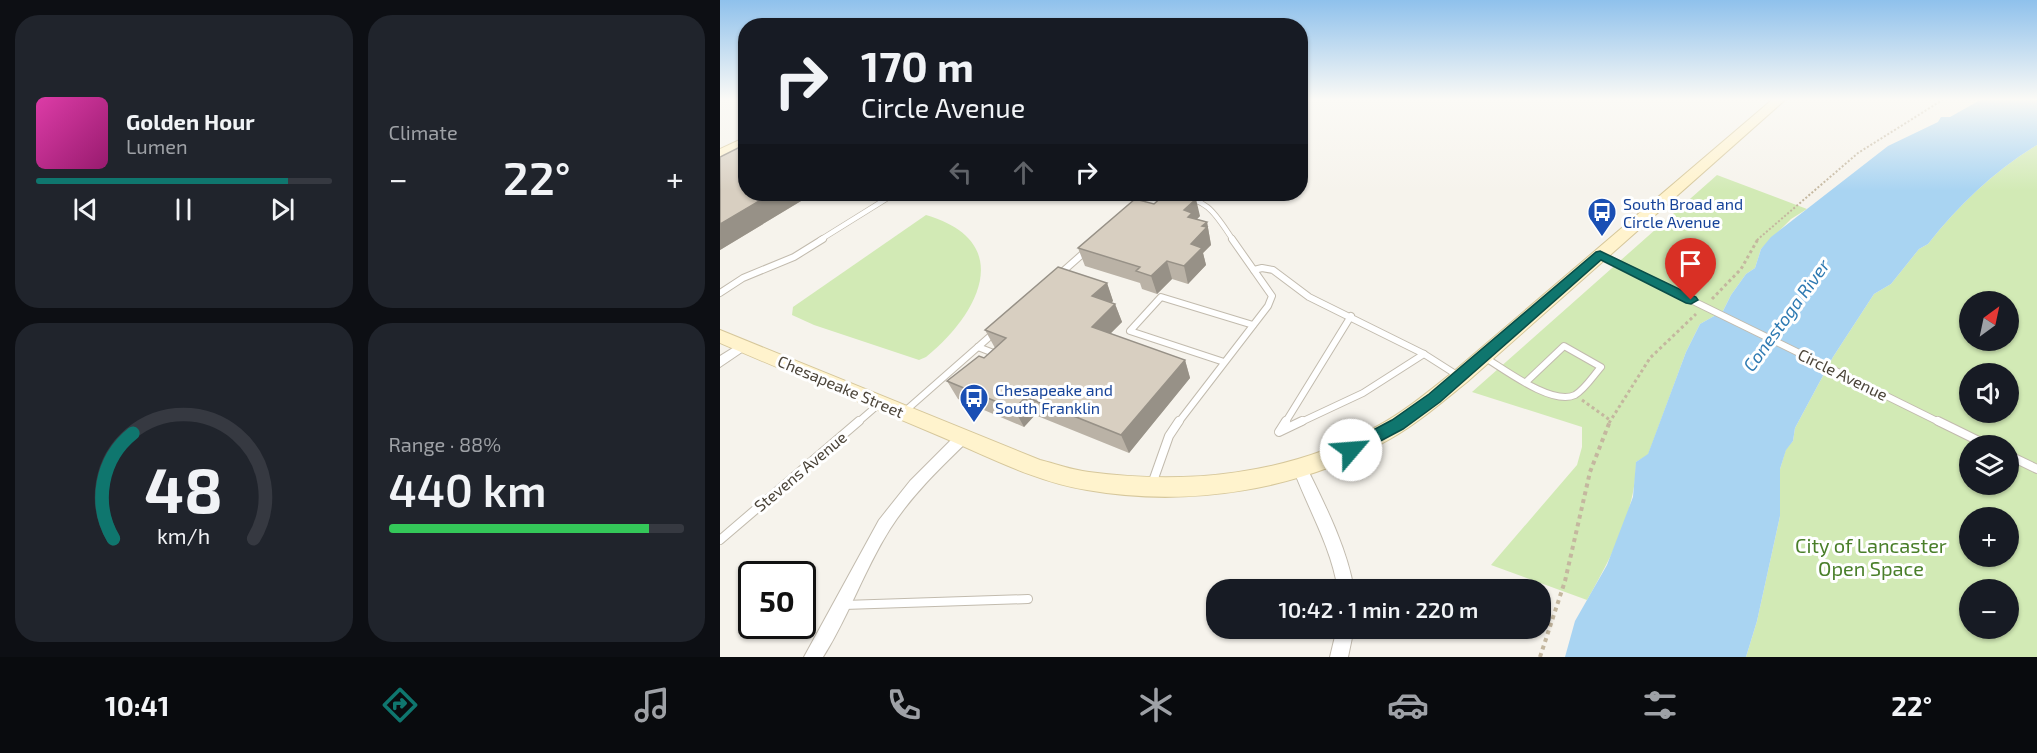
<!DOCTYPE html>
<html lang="en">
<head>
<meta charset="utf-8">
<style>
	body { margin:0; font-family:"Exo 2",sans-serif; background:#20242c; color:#f1f3f6; height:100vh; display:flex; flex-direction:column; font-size:22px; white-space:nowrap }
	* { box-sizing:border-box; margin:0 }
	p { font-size:20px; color:#9ea1a6 }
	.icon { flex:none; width:33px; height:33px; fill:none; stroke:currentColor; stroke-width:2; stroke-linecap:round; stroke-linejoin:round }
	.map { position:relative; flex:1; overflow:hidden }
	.details { display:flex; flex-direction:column; gap:15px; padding:15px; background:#0d0f14; width:720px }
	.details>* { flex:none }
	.banner { position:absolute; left:18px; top:18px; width:570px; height:183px; border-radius:24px; box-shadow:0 2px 4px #0004; background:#171b24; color:#f1f3f6; overflow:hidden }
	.needle { width:39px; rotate:33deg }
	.buttons { position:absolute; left:1239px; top:291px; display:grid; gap:12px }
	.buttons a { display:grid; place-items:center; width:60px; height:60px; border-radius:50%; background:#171b24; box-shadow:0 2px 4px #0004; font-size:30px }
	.speed { position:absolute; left:18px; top:561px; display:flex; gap:12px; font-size:30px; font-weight:700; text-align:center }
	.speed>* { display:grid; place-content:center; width:78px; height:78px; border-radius:50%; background:#171b24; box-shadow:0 2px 4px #0004; line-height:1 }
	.speed .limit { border:3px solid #111; border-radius:9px; background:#fff; color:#111 }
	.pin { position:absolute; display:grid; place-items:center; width:51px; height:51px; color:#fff; margin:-62px -26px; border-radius:50% 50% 50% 0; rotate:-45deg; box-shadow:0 0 6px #0007 }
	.pin .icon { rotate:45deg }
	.me { position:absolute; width:66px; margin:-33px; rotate:63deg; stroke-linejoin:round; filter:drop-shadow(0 0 4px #0008) }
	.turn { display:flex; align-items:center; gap:21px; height:126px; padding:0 24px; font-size:27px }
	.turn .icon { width:78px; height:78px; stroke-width:2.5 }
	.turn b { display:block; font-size:42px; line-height:51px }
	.lanes { display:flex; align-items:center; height:57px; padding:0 24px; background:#0003; justify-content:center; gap:30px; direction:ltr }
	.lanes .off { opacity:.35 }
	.big { font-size:45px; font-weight:600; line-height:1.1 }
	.details .tile { flex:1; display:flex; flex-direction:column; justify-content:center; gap:9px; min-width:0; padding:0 21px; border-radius:24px; background:#20242c }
	.details .dial { align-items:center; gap:0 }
	.dial svg { height:156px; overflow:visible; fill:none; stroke:#363941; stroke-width:7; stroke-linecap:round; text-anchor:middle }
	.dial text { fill:#f1f3f6; stroke:none }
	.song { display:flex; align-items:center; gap:18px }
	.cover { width:72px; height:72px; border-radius:9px; background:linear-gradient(135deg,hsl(320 70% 55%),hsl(320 70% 35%)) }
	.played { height:6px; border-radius:3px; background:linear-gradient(90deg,#0f766e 85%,#363941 85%) }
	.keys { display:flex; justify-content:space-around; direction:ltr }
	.heat { display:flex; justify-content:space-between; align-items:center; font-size:33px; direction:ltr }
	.charge { height:9px; border-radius:4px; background:linear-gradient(90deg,#34c759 88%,#363941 0) }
	.details .tiles { flex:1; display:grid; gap:15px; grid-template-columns:repeat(2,1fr) }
	.trip { position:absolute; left:486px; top:579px; width:345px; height:60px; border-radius:24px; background:#171b24; box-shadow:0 2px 4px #0004; font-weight:600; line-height:60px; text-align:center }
	.tab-bar { display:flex; height:96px; justify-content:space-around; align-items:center; background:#090b0e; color:#9ea1a6 }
	.tab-bar .icon { width:42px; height:42px }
	.tab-bar .on { color:#0f766e }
	.tab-bar b { font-size:27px; color:#f1f3f6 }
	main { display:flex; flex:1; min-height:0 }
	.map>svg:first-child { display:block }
</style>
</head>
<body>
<main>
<section class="details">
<div class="tiles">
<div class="tile">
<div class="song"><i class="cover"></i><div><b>Golden Hour</b><p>Lumen</p></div></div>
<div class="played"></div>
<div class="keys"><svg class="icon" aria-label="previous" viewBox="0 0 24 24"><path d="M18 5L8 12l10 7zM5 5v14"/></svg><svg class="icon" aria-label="pause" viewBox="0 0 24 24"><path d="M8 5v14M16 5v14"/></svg><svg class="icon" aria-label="next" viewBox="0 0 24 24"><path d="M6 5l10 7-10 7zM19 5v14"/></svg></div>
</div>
<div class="tile"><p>Climate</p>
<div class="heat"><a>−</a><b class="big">22°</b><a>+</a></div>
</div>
<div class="tile dial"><svg viewBox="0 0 100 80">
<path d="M14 69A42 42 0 1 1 86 69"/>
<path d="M14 69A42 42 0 0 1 24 15" stroke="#0f766e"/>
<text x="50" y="56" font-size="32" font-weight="700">48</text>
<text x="50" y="72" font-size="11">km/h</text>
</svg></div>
<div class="tile"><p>Range · 88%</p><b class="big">440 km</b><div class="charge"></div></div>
</div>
</section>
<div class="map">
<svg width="1317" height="657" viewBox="0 0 1317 657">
	<rect width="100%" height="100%" fill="#f6f3ec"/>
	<g fill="#d2eab5" fill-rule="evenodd">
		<path d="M1317,145v512h-291l11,-36 23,-105v-47l6,-20 7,-8 2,-13 38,-71 41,-63 17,-10 28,-35 9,-5c31,-39 66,-73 109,-99zM1250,302h38v38h-38zM1250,374h38v38h-38zM1250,446h38v38h-38zM1250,518h38v38h-38zM1250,590h38v38h-38z"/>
		<path d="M997,175l90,34 -16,10 -30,30 -6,19 -9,6 -15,21 -8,16 -23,13 -14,28 -38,103 -12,7c0,49 -25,96 -49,138l-96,-35 86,-100 5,-18v-20l-110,-35z"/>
		<path d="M206,215c91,27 53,99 0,142l-7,3 -105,-35 -22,-10 1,-8z"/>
	</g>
	<path fill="#a9d4f2" d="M1262,99h55v46c-43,26 -78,60 -109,99l-9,5 -28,35 -17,10 -41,63 -38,71 -2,13 -7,9 -6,19v47l-23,105 -11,36h-181l10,-36 32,-56 26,-68 3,-35 12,-8 38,-102 14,-28 23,-13 8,-16 15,-21 9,-6 6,-19 10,-12 117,-91 50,-24 3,-5h9z"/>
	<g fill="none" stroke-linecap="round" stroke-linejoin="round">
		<g stroke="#c2bbae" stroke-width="6">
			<g id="lane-far2">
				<path d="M454,194c36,7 40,18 59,46"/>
				<polyline points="417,205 430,194"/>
				<polyline points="100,240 174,194"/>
			</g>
		</g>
		<g stroke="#c2bbae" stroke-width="8">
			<g id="lane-far1">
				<polyline points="881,255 971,300"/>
				<polyline points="534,270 542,268 553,270 589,297 704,354 737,375"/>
				<polyline points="341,273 367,250"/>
				<polyline points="0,293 23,278 74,257 103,239"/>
				<polyline points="258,347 276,354"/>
				<path d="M764,357c20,12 68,49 91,38 10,-6 18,-19 26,-28l-37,-21 -38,36"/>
				<polyline points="504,362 410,331 441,297 533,325"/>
				<polyline points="1128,377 1221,423"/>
				<polyline points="184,412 275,332"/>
				<polyline points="137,423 159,404"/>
				<polyline points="458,423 548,306 552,296 512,239"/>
				<polyline points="565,423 631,316"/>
				<polyline points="579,423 643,393 704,354"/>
			</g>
		</g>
		<g stroke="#c2bbae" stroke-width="10">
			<g id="lane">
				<polyline points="566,421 559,432 582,421"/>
				<polyline points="1218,421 1269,446"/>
				<polyline points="1288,455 1317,469"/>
				<polyline points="432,484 449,436 459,421"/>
				<polyline points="0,540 139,421"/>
				<polyline points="124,605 308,599"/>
			</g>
		</g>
		<g stroke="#c2bbae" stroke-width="2">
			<g id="street">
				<polygon points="24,341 28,342 30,345 28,348 0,367 0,356"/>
				<path d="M242,432l5,2 2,4 -2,4c-28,27 -56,54 -77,87 -26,41 -41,87 -67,128h-19l75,-137 31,-39 47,-47z"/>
				<path d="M580,462l5,2c19,39 42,83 49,126h-16c-7,-44 -30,-81 -45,-122l2,-4z"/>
				<polygon points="617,628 634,628 628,657 610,657"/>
			</g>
		</g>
		<g stroke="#d6c79b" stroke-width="2">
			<g id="secondary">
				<path d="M1053,99h13l-319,283c-25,20 -49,41 -77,57 -89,51 -202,69 -303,51 -51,-8 -98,-33 -145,-53 -74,-31 -148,-62 -222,-94v-13l320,130c16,4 32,10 49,12 97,13 199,3 287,-45 28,-15 52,-35 77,-55z"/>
				<polygon points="26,137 26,146 0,158 0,149"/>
			</g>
		</g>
		<polyline stroke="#c4b79f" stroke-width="2" stroke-dasharray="2 2" stroke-linecap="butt" points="1037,240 1138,153 1224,99"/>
		<g stroke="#c4b79f" stroke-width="3" stroke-dasharray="3 3" stroke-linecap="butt">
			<polyline points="992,299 1021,269 1038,239"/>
			<polyline points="862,400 890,420"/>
			<polyline points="889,423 930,358 976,314"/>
		</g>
		<polyline stroke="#c4b79f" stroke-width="4" stroke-dasharray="4 4" stroke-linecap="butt" points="820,657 845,581 870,472 890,421"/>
		<use href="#lane-far2" stroke="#fff" stroke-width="4.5"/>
		<use href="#lane-far1" stroke="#fff" stroke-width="6"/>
		<use href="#lane" stroke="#fff" stroke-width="8"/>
		<use href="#street" fill="#fff" fill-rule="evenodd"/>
		<use href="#secondary" fill="#fff3cd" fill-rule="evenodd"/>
		<g stroke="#c2bbae" stroke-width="8" stroke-linecap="butt">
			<polyline id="lane-bridge" points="971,300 1128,377"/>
		</g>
		<use href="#lane-bridge" stroke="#fff" stroke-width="6"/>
	</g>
	<g fill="#bab2a6">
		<polygon points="0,157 26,194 107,194 94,200 86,198 0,250"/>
		<polygon points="434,204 480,216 477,219 487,222 491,245 483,253 486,265 468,284 452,279 437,294 422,289 420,283 365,266 358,248"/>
		<polygon points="387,283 393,301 391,303 395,304 402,322 390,334 465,360 470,378 409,453 315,415 304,427 238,399 227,381 264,358 275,348 265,330"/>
	</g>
	<g fill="#979187">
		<polygon points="51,194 83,194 86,198 0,250 0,224"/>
		<polygon points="89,194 107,194 94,200"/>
		<polygon points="476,199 480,216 474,222 472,234 464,210"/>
		<polygon points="487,222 491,245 483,253 486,265 468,284 464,266 471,244 482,226"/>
		<polygon points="447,261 452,279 437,294 431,276"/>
		<polygon points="387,283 393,301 379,315 372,296"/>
		<polygon points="395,304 402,322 379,345 372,327"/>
		<polygon points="465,360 470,378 409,453 401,435"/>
		<polygon points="306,397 315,415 304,427 294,409"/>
	</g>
	<g fill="#d8cfc1" stroke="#979187" stroke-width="1.5">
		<polygon points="26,144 26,194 51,194 0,224 0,157"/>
		<polygon points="445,194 456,194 476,199 464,210 472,213 468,217 487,222 482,226 487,227 471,244 482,248 464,266 447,261 431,276 416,271 420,267 358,248 415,199 434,204"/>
		<polygon points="338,267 387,283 372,296 395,304 372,327 465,360 401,435 306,397 294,409 227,381 259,356 264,358 286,338 265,330"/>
	</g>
	<linearGradient id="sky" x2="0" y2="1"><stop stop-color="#8fc1ec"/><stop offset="0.52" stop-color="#fbfaf6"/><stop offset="1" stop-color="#fbfaf6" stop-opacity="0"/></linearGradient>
	<rect width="1317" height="191" fill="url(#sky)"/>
	<polygon fill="#0f766e" stroke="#0a4d48" stroke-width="1.5" points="880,251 976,297 978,300 971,304 966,303 881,260 720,402 683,429 636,454 631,456 625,454 623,450 625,445 672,420 709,394 876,252"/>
	<defs>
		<g id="bus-pin" transform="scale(1.5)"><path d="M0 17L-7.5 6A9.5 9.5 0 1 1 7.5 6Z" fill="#1a4fb4" stroke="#fff"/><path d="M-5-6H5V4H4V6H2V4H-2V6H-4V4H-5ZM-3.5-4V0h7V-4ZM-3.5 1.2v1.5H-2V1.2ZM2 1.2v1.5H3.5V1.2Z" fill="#fff"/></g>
	</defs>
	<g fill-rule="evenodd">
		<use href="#bus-pin" x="882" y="212"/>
		<use href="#bus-pin" x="254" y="398"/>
	</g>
	<g text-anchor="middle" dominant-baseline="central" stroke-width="6" stroke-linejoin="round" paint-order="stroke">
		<g font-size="16" fill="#164399" stroke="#fff" text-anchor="start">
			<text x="903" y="203">South Broad and<tspan x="903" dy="18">Circle Avenue</tspan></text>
			<text x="275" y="389">Chesapeake and<tspan x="275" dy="18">South Franklin</tspan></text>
		</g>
		<g font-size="16" fill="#4b4439" stroke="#fff">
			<text transform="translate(1123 374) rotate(26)">Circle Avenue</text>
			<text transform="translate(121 386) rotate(23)">Chesapeake Street</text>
			<text transform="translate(80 471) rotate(-40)">Stevens Avenue</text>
		</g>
		<g font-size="18" font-style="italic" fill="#2e7ab2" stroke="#fff">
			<text transform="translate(1066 315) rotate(-54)">Conestoga River</text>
		</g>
		<g font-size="20" fill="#4a7f2a" stroke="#fff">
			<text x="1151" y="545">City of Lancaster<tspan x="1151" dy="23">Open Space</tspan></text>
		</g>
	</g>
</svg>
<div class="buttons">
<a><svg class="needle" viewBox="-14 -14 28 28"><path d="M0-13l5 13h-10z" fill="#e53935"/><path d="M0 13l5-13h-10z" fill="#9ea1a6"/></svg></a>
<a><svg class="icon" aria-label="sound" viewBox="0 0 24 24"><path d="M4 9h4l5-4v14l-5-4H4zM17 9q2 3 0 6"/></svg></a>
<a><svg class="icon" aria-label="layers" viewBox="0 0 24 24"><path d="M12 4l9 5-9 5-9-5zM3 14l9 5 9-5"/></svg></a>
<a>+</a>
<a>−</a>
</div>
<div class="speed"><div class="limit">50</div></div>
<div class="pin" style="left:971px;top:300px;background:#d93025"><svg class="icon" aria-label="arrive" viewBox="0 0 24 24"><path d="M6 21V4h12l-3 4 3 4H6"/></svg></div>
<svg class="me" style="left:631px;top:450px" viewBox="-20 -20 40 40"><circle r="19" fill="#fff"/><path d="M0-13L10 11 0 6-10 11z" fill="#0f766e"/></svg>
<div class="trip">10:42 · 1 min · 220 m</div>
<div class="banner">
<div class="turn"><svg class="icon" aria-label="right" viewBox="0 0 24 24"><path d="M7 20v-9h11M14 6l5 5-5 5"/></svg><div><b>170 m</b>Circle Avenue</div></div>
<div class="lanes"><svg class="icon off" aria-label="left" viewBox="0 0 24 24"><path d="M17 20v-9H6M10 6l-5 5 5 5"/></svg><svg class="icon off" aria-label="ahead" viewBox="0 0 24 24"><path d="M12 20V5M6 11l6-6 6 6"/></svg><svg class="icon" aria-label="right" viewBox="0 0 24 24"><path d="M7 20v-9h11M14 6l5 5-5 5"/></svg></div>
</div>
</div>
</main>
<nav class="tab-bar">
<b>10:41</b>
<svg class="icon on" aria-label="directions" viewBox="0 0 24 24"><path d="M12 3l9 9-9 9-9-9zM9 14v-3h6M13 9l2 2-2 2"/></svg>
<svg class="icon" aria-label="music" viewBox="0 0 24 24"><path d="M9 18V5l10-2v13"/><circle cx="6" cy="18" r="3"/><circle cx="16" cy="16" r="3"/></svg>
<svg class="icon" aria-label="phone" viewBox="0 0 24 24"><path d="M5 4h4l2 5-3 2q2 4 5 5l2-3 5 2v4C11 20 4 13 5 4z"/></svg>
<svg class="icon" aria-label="climate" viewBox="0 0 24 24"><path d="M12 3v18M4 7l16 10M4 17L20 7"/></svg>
<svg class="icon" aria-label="car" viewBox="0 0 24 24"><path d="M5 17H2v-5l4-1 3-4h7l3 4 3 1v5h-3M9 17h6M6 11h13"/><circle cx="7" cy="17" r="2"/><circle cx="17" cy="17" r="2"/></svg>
<svg class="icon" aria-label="filters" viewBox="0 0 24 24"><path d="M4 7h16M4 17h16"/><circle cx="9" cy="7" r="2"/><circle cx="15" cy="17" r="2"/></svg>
<b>22°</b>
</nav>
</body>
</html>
